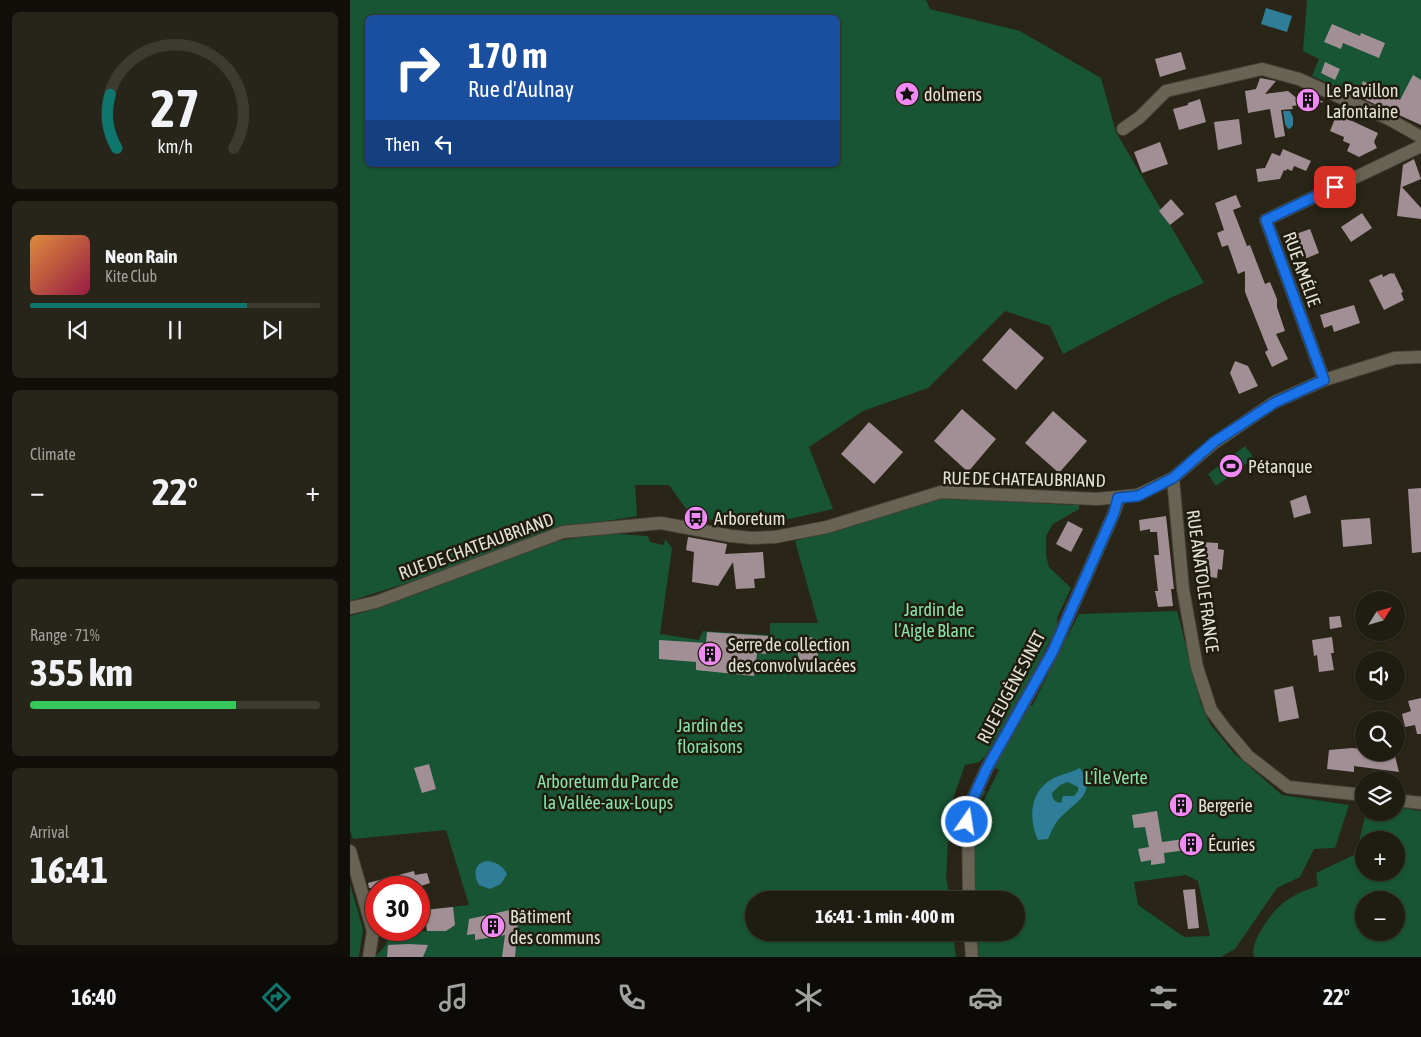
<!DOCTYPE html>
<html lang="en">
<head>
<meta charset="utf-8">
<style>
	body { margin:0; font-family:"Asap Condensed",sans-serif; background:#27251a; color:#f1f3f6; height:100vh; display:flex; flex-direction:column; font-size:19px; white-space:nowrap }
	* { box-sizing:border-box; margin:0 }
	p { font-size:16px; color:#a1a19f }
	.icon { flex:none; width:28px; height:28px; fill:none; stroke:currentColor; stroke-width:2; stroke-linecap:round; stroke-linejoin:round }
	.map { position:relative; flex:1; overflow:hidden }
	.drawer { display:flex; flex-direction:column; gap:12px; padding:12px; background:#110f09; width:350px }
	.drawer>* { flex:none }
	.hud { position:absolute; left:15px; top:15px; width:475px; height:152px; border-radius:8px; box-shadow:0 1px 4px #0004,0 0 0 1px #3c3a31; background:#1a4fa0; color:#fff; overflow:hidden }
	.needle { width:32px; rotate:53deg }
	.fabs { position:absolute; left:1005px; top:591px; display:grid; gap:10px }
	.fabs a { display:grid; place-items:center; width:50px; height:50px; border-radius:50%; background:#1f1c11; box-shadow:0 1px 4px #0004,0 0 0 1px #3c3a31; font-size:25px }
	.speed { position:absolute; left:15px; top:876px; display:flex; gap:10px; font-size:25px; font-weight:700; text-align:center }
	.speed>* { display:grid; place-content:center; width:65px; height:65px; border-radius:50%; background:#1f1c11; box-shadow:0 1px 4px #0004,0 0 0 1px #3c3a31; line-height:1 }
	.speed .limit { border:8px solid #d22; background:#fff; color:#111 }
	.pin { position:absolute; display:grid; place-items:center; width:42px; height:42px; color:#fff; margin:-21px; border-radius:10px; box-shadow:0 2px 8px #0006 }
	.me { position:absolute; width:55px; margin:-28px; rotate:13deg; stroke-linejoin:round; filter:drop-shadow(0 0 4px #0008) }
	.turn { display:flex; align-items:center; gap:18px; height:105px; padding:0 20px; font-size:22px }
	.turn .icon { width:65px; height:65px; stroke-width:2.5 }
	.turn b { display:block; font-size:35px; line-height:42px }
	.then { display:flex; align-items:center; height:48px; padding:0 20px; background:#0003; gap:10px; font-size:19px }
	.big { font-size:38px; font-weight:700; line-height:1.1 }
	.drawer .card { flex:1; display:flex; flex-direction:column; justify-content:center; gap:8px; min-width:0; padding:0 18px; border-radius:8px; background:#27251a }
	.drawer .dial { align-items:center; gap:0 }
	.dial svg { height:130px; overflow:visible; fill:none; stroke:#3c3a31; stroke-width:7; stroke-linecap:round; text-anchor:middle }
	.dial text { fill:#f1f3f6; stroke:none }
	.song { display:flex; align-items:center; gap:15px }
	.cover { width:60px; height:60px; border-radius:8px; background:linear-gradient(135deg,hsl(30 70% 55%),hsl(340 70% 35%)) }
	.played { height:5px; border-radius:2px; background:linear-gradient(90deg,#0f766e 75%,#3c3a31 75%) }
	.keys { display:flex; justify-content:space-around; direction:ltr }
	.heat { display:flex; justify-content:space-between; align-items:center; font-size:28px; direction:ltr }
	.charge { height:8px; border-radius:4px; background:linear-gradient(90deg,#34c759 71%,#3c3a31 0) }
	.trip { position:absolute; left:395px; top:891px; width:280px; height:50px; border-radius:25px; background:#1f1c11; box-shadow:0 1px 4px #0004,0 0 0 1px #3c3a31; font-weight:700; line-height:50px; text-align:center }
	.dock { display:flex; height:80px; justify-content:space-around; align-items:center; background:#0c0b07; color:#a1a19f }
	.dock .icon { width:35px; height:35px }
	.dock .active { color:#0f766e }
	.dock b { font-size:22px; color:#f1f3f6 }
	main { display:flex; flex:1; min-height:0 }
	.map>svg:first-child { display:block }
</style>
</head>
<body>
<main>
<section class="drawer">
<div class="card dial"><svg viewBox="0 0 100 80">
<path d="M14 69A42 42 0 1 1 86 69"/>
<path d="M14 69A42 42 0 0 1 10 36" stroke="#0f766e"/>
<text x="50" y="56" font-size="32" font-weight="700">27</text>
<text x="50" y="72" font-size="11">km/h</text>
</svg></div>
<div class="card">
<div class="song"><i class="cover"></i><div><b>Neon Rain</b><p>Kite Club</p></div></div>
<div class="played"></div>
<div class="keys"><svg class="icon" aria-label="previous" viewBox="0 0 24 24"><path d="M18 5L8 12l10 7zM5 5v14"/></svg><svg class="icon" aria-label="pause" viewBox="0 0 24 24"><path d="M8 5v14M16 5v14"/></svg><svg class="icon" aria-label="next" viewBox="0 0 24 24"><path d="M6 5l10 7-10 7zM19 5v14"/></svg></div>
</div>
<div class="card"><p>Climate</p>
<div class="heat"><a>−</a><b class="big">22°</b><a>+</a></div>
</div>
<div class="card"><p>Range · 71%</p><b class="big">355 km</b><div class="charge"></div></div>
<div class="card"><p>Arrival</p><b class="big">16:41</b></div>
</section>
<div class="map">
<svg width="1071" height="957" viewBox="0 0 1071 957">
	<rect width="100%" height="100%" fill="#292517"/>
	<g fill="#185534" fill-rule="evenodd">
		<path d="M0,0h576l4,9 90,22 81,47 15,54 88,151 -34,15 -107,56 -13,-28 -45,-15 -77,77 -65,23 -54,36 24,62 -74,17 -67,-9 -23,-32h-34l2,31 -61,10 -41,9 -103,40 -82,26zM18,18h470v147h-470z"/>
		<path d="M957,0h114v110l-58,-29 -6,15 -45,-20 7,-17 -16,-8zM975,63l14,6 -4,11 -14,-7z"/>
		<polygon points="895,446 904,458 866,486 858,474"/>
		<path d="M586,499c47,-1 95,5 143,6v4l-26,15 -7,12v20l3,11 22,21 -14,30v9l-24,46 -47,82 -7,7 -14,3 -15,42 -4,71 5,22h-197v32l199,1 3,24h-581l11,-12 5,-13 36,-1 -2,-21 44,-5 -23,-75 -93,9 -3,-9v-214l32,-9 175,-66 32,-5 29,-2 30,2 2,6 14,3 1,-6 7,9 -12,86 39,6 4,-9 67,4v-12h48l-23,-82z"/>
		<path d="M827,611l24,93 9,20 24,29 48,42 67,10 -14,43 -21,1 -14,28 -23,11 -42,61 -14,8h-242l-2,-24 39,-1v-32h-41l-4,-91 10,-18h5l-7,11 3,2 17,-34 -8,-4 37,-63 4,3 47,-92zM836,875l12,6 12,55 -26,1 -46,-32 -4,-23z"/>
		<path d="M1046,807l25,4v146h-167c-2,-8 1,-16 5,-23 15,-27 29,-39 59,-48l-2,-13 40,-19 10,-41 30,-1zM1014,840h32v32h-32zM1014,900h32v32h-32z"/>
		<polygon points="0,884 13,929 9,957 0,957"/>
	</g>
	<g fill="#2e7d99" fill-rule="evenodd">
		<polygon points="916,8 942,16 937,32 911,24"/>
		<polygon points="933,111 940,111 943,117 943,125 941,128 938,129 935,124"/>
		<path d="M730,768c17,25 -2,32 -18,48 -7,6 -10,14 -14,23l-10,1c-10,-23 -8,-50 16,-62 9,-4 18,-6 26,-10zM718,782l10,5v4l-4,5h-11l-2,7c-6,-1 -9,-3 -9,-10l8,-8z"/>
		<path d="M136,861c9,0 17,5 21,13l-6,10 -11,5 -11,-4c-6,-10 -5,-21 7,-24z"/>
	</g>
	<g fill="#a28f95">
		<polygon points="982,24 1010,36 1011,33 1035,43 1029,58 993,43 991,49 974,42"/>
		<polygon points="831,52 836,69 810,77 805,59"/>
		<polygon points="975,62 990,69 985,80 971,73"/>
		<polygon points="1063,75 1071,80 1071,125 1007,96 1013,81 1050,100"/>
		<polygon points="910,78 926,81 915,94 938,91 949,100 952,92 974,102 942,106 943,109 931,110 935,136 925,138 920,109 898,113 895,91 906,89"/>
		<polygon points="850,99 856,122 829,130 823,109 838,105 838,103"/>
		<polygon points="987,114 1028,133 1024,142 1027,148 1009,157 997,151 1000,144 993,141 994,137 980,131"/>
		<polygon points="889,119 892,144 868,150 864,122"/>
		<polygon points="810,142 818,164 792,173 784,152"/>
		<polygon points="933,149 961,161 956,171 944,166 942,171 937,169 936,171 934,170 930,179 908,182 906,169 915,168 922,153 930,156"/>
		<polygon points="1064,159 1071,179 1052,187 1071,208 1071,219 1047,216 1053,165"/>
		<polygon points="886,195 891,207 883,210 897,246 900,245 915,284 920,282 927,299 927,307 935,331 926,334 938,359 922,367 915,352 918,350 895,292 895,271 888,274 878,245 872,247 867,233 874,230 865,203"/>
		<polygon points="821,199 834,214 820,225 809,211"/>
		<polygon points="1012,213 1022,228 1001,242 991,227"/>
		<polygon points="960,229 969,253 957,258 946,253 940,236"/>
		<polygon points="1041,273 1042,274 1044,273 1053,292 1051,293 1054,300 1034,310 1019,280 1032,274 1033,277"/>
		<polygon points="1004,305 1010,323 984,332 982,325 974,328 970,315"/>
		<polygon points="660,328 694,358 666,390 632,360"/>
		<polygon points="885,361 898,366 908,386 889,394 880,373"/>
		<polygon points="612,409 646,439 618,472 584,441"/>
		<polygon points="703,411 737,441 709,473 675,443"/>
		<polygon points="519,422 553,452 524,484 491,454"/>
		<polygon points="1071,488 1071,552 1062,553 1058,489"/>
		<polygon points="956,495 961,513 944,518 940,501"/>
		<polygon points="816,516 824,589 821,589 823,606 808,607 805,591 808,591 804,555 809,555 807,532 800,532 800,529 790,531 789,520"/>
		<polygon points="1020,518 1022,544 993,547 991,520"/>
		<polygon points="718,521 733,529 721,552 706,544"/>
		<polygon points="338,537 377,544 375,554 413,552 415,578 404,579 405,588 386,589 383,562 368,586 342,582 344,552 336,550"/>
		<polygon points="851,542 868,543 868,549 874,550 872,570 868,569 867,578 853,576 854,558 849,557"/>
		<polygon points="990,616 992,627 980,629 979,617"/>
		<polygon points="357,632 418,636 416,654 407,653 404,676 346,670 346,662 309,659 309,640 356,643"/>
		<polygon points="462,637 469,659 451,664 444,642"/>
		<polygon points="982,637 984,653 981,653 984,670 969,672 967,655 964,656 962,640"/>
		<polygon points="943,686 949,718 929,722 924,690"/>
		<polygon points="1071,698 1071,734 1067,734 1065,725 1055,727 1052,714 1061,711 1058,701"/>
		<polygon points="1002,748 1014,749 1014,752 1044,752 1049,772 1004,766 1004,772 977,769 979,750"/>
		<polygon points="79,764 86,789 72,793 64,768"/>
		<polygon points="807,811 812,842 850,837 851,848 814,853 815,863 801,865 801,860 791,862 788,849 799,847 795,827 784,828 782,815"/>
		<polygon points="64,871 65,875 77,873 80,883 71,886 71,888 19,888 18,883"/>
		<polygon points="845,889 849,928 838,929 833,890"/>
		<polygon points="103,907 105,925 96,931 77,931 74,910"/>
		<polygon points="169,908 165,957 152,957 155,935 125,940 125,934 117,935 119,919"/>
		<polygon points="58,944 78,945 73,957 37,957 38,945"/>
	</g>
	<g fill="none" stroke-linecap="round" stroke-linejoin="round">
		<g stroke="#444136" stroke-width="14">
			<g id="minor">
				<polyline points="773,129 790,117 816,91 912,69 949,79 1037,118 1071,137"/>
				<polyline points="974,380 916,220 1071,146"/>
				<polyline points="823,478 833,589 847,667 861,710 876,730 898,756 938,787 1014,795"/>
				<polyline points="0,608 26,602 213,532 311,523 381,536 402,538 425,537 477,527 591,492 747,499 788,495 823,478 864,443 923,403 974,380 1045,358 1071,357"/>
				<polyline points="1046,800 1071,803"/>
				<polyline points="0,851 23,931 19,957"/>
				<polyline points="619,900 618,809 637,768 703,651 764,513 769,498"/>
				<polyline points="620,932 622,957"/>
			</g>
		</g>
		<use href="#minor" stroke="#686353" stroke-width="12"/>
	</g>
	<g fill="none" stroke-linecap="round" stroke-linejoin="round">
		<g stroke="#114b97" stroke-width="12">
			<polyline id="route" points="617,822 618,809 637,768 703,651 764,513 768,498 788,496 823,478 864,442 924,403 974,380 916,220 985,187"/>
		</g>
		<use href="#route" stroke="#1a73e8" stroke-width="9"/>
	</g>
	<defs>
		<g id="sight-disc" transform="scale(1.25)"><circle r="9.5" fill="#f18af4" stroke="#201c0e"/><path d="M0-6L1.8-2.2L6-1.7L2.9 1.2L3.7 5.4L0 3.3L-3.7 5.4L-2.9 1.2L-6-1.7L-1.8-2.2Z" fill="#111"/></g>
		<g id="building-disc" transform="scale(1.25)"><circle r="9.5" fill="#f18af4" stroke="#201c0e"/><path d="M-4-6H4V6H1V3H-1V6H-4ZM-2.5-4.3h1.7v1.8h-1.7ZM.8-4.3h1.7v1.8H.8ZM-2.5-1h1.7V.8h-1.7ZM.8-1h1.7V.8H.8Z" fill="#111"/></g>
		<g id="stadium-disc" transform="scale(1.25)"><circle r="9.5" fill="#f18af4" stroke="#201c0e"/><path d="M0-5a6.5 5 0 1 0 0 10a6.5 5 0 1 0 0-10ZM-3.5-1.8h7v3.6h-7Z" fill="#111"/></g>
		<g id="bus-disc" transform="scale(1.25)"><circle r="9.5" fill="#f18af4" stroke="#201c0e"/><path d="M-5-6H5V4H4V6H2V4H-2V6H-4V4H-5ZM-3.5-4V0h7V-4ZM-3.5 1.2v1.5H-2V1.2ZM2 1.2v1.5H3.5V1.2Z" fill="#111"/></g>
	</defs>
	<g fill-rule="evenodd">
		<use href="#sight-disc" x="557" y="94"/>
		<use href="#building-disc" x="958" y="100"/>
		<use href="#stadium-disc" x="881" y="466"/>
		<use href="#bus-disc" x="346" y="518"/>
		<use href="#building-disc" x="360" y="654"/>
		<use href="#building-disc" x="831" y="805"/>
		<use href="#building-disc" x="841" y="844"/>
		<use href="#building-disc" x="143" y="926"/>
	</g>
	<g text-anchor="middle" dominant-baseline="central" stroke-width="5" stroke-linejoin="round" paint-order="stroke">
		<g font-size="18" fill="#e3e1d8" stroke="#201c0e" text-anchor="start">
			<text x="976" y="90">Le Pavillon<tspan x="976" dy="21">Lafontaine</tspan></text>
			<text x="574" y="94">dolmens</text>
			<text x="898" y="466">Pétanque</text>
			<text x="364" y="518">Arboretum</text>
			<text x="378" y="644">Serre de collection<tspan x="378" dy="21">des convolvulacées</tspan></text>
			<text x="848" y="805">Bergerie</text>
			<text x="858" y="844">Écuries</text>
			<text x="160" y="916">Bâtiment<tspan x="160" dy="21">des communs</tspan></text>
		</g>
		<g font-size="18" fill="#e3e1d8" stroke="#201c0e">
			<text transform="translate(952 269) rotate(70)">RUE AMÉLIE</text>
			<text transform="translate(674 479) rotate(1)">RUE DE CHATEAUBRIAND</text>
			<text transform="translate(126 546) rotate(-20)">RUE DE CHATEAUBRIAND</text>
			<text transform="translate(853 581) rotate(82)">RUE ANATOLE FRANCE</text>
			<text transform="translate(661 687) rotate(-62)">RUE EUGÈNE SINET</text>
		</g>
		<g font-size="18" fill="#88e2aa" stroke="#201c0e">
			<text x="584" y="609">Jardin de<tspan x="584" dy="21">l’Aigle Blanc</tspan></text>
			<text x="360" y="725">Jardin des<tspan x="360" dy="21">floraisons</tspan></text>
			<text x="766" y="777">L'Île Verte</text>
			<text x="258" y="781">Arboretum du Parc de<tspan x="258" dy="21">la Vallée-aux-Loups</tspan></text>
		</g>
	</g>
</svg>
<div class="fabs">
<a><svg class="needle" viewBox="-14 -14 28 28"><path d="M0-13l5 13h-10z" fill="#e53935"/><path d="M0 13l5-13h-10z" fill="#a1a19f"/></svg></a>
<a><svg class="icon" aria-label="sound" viewBox="0 0 24 24"><path d="M4 9h4l5-4v14l-5-4H4zM17 9q2 3 0 6"/></svg></a>
<a><svg class="icon" aria-label="search" viewBox="0 0 24 24"><circle cx="10" cy="10" r="6"/><path d="M15 15l6 6"/></svg></a>
<a><svg class="icon" aria-label="layers" viewBox="0 0 24 24"><path d="M12 4l9 5-9 5-9-5zM3 14l9 5 9-5"/></svg></a>
<a>+</a>
<a>−</a>
</div>
<div class="speed"><div class="limit">30</div></div>
<div class="pin" style="left:985px;top:187px;background:#d93025"><svg class="icon" aria-label="arrive" viewBox="0 0 24 24"><path d="M6 21V4h12l-3 4 3 4H6"/></svg></div>
<svg class="me" style="left:617px;top:822px" viewBox="-20 -20 40 40"><circle r="17" fill="#1a73e8" stroke="#fff" stroke-width="3"/><path d="M0-11L8 9 0 5-8 9z" fill="#fff"/></svg>
<div class="trip">16:41 · 1 min · 400 m</div>
<div class="hud">
<div class="turn"><svg class="icon" aria-label="right" viewBox="0 0 24 24"><path d="M7 20v-9h11M14 6l5 5-5 5"/></svg><div><b>170 m</b>Rue d'Aulnay</div></div>
<div class="then">Then<svg class="icon" aria-label="left" viewBox="0 0 24 24"><path d="M17 20v-9H6M10 6l-5 5 5 5"/></svg></div>
</div>
</div>
</main>
<nav class="dock">
<b>16:40</b>
<svg class="icon active" aria-label="directions" viewBox="0 0 24 24"><path d="M12 3l9 9-9 9-9-9zM9 14v-3h6M13 9l2 2-2 2"/></svg>
<svg class="icon" aria-label="music" viewBox="0 0 24 24"><path d="M9 18V5l10-2v13"/><circle cx="6" cy="18" r="3"/><circle cx="16" cy="16" r="3"/></svg>
<svg class="icon" aria-label="phone" viewBox="0 0 24 24"><path d="M5 4h4l2 5-3 2q2 4 5 5l2-3 5 2v4C11 20 4 13 5 4z"/></svg>
<svg class="icon" aria-label="climate" viewBox="0 0 24 24"><path d="M12 3v18M4 7l16 10M4 17L20 7"/></svg>
<svg class="icon" aria-label="car" viewBox="0 0 24 24"><path d="M5 17H2v-5l4-1 3-4h7l3 4 3 1v5h-3M9 17h6M6 11h13"/><circle cx="7" cy="17" r="2"/><circle cx="17" cy="17" r="2"/></svg>
<svg class="icon" aria-label="filters" viewBox="0 0 24 24"><path d="M4 7h16M4 17h16"/><circle cx="9" cy="7" r="2"/><circle cx="15" cy="17" r="2"/></svg>
<b>22°</b>
</nav>
</body>
</html>
